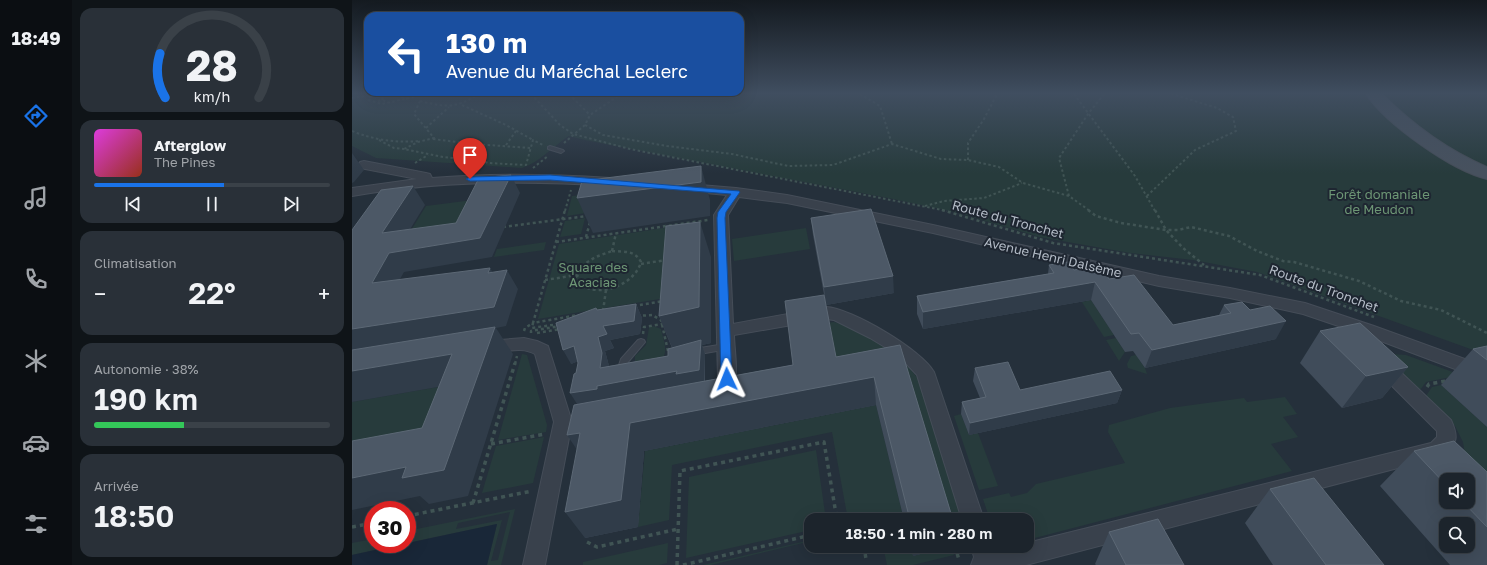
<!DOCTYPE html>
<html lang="fr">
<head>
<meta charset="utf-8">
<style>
	body { margin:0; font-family:"Golos Text",sans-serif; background:#293038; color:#f1f3f6; height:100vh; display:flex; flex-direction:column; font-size:15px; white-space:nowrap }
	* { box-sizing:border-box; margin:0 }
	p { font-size:13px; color:#a0a4a9 }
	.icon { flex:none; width:22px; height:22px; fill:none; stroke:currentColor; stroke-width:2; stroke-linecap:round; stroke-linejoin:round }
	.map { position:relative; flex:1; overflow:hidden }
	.side { display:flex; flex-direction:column; gap:8px; padding:8px; background:#0f1418; width:280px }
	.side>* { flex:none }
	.guide { position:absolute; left:12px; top:12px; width:380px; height:84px; border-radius:12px; box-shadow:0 4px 16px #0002,0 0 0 1px #3a4148; background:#1a4fa0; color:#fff; overflow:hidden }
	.tools { position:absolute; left:1087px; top:473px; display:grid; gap:8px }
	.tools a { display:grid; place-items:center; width:36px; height:36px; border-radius:8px; background:#1c242c; box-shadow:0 4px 16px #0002,0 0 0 1px #3a4148; font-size:20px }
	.speed { position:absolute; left:12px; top:501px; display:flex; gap:8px; font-size:20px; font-weight:700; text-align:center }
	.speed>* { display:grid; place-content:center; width:52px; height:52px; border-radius:50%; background:#1c242c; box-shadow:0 4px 16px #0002,0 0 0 1px #3a4148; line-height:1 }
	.speed .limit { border:6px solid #d22; background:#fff; color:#111 }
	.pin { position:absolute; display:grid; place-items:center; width:34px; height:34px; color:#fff; margin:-41px -17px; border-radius:50% 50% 50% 0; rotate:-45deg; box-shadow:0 0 4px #0007 }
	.pin .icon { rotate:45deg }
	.me { position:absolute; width:44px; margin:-22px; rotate:358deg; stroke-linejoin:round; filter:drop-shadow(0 0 3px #0008) }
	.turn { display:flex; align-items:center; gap:14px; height:84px; padding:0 16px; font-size:18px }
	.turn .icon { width:52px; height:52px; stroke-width:2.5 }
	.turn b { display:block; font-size:28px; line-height:34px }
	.big { font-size:30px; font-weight:600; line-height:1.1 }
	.side .widget { flex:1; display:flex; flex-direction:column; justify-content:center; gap:6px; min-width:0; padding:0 14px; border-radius:12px; background:#293038 }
	.side .dial { align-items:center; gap:0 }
	.dial svg { height:104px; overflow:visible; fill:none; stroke:#3a4148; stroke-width:7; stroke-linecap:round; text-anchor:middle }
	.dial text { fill:#f1f3f6; stroke:none }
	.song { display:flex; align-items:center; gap:12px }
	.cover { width:48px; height:48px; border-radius:6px; background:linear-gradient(135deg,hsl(300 70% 55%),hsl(10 70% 35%)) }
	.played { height:4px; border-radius:2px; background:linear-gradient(90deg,#1a73e8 55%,#3a4148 55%) }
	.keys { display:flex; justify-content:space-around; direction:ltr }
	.heat { display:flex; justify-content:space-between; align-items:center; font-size:22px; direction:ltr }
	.charge { height:6px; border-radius:3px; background:linear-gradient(90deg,#34c759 38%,#3a4148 0) }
	.trip { position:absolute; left:452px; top:513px; width:230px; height:40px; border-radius:12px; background:#1c242c; box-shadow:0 4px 16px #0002,0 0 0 1px #3a4148; font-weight:600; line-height:40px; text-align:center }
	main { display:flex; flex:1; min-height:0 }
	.tabs { display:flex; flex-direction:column; width:72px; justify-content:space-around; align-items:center; background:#0b0e12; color:#a0a4a9 }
	.tabs .icon { width:28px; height:28px }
	.tabs .active { color:#1a73e8 }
	.tabs b { font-size:18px; color:#f1f3f6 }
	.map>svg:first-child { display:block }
</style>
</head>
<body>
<main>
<nav class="tabs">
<b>18:49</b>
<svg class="icon active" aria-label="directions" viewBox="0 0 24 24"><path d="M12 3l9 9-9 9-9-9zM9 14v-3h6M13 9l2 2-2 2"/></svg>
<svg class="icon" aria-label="music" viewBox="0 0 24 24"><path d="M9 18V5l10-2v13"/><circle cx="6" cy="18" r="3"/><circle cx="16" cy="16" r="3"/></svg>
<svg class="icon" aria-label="phone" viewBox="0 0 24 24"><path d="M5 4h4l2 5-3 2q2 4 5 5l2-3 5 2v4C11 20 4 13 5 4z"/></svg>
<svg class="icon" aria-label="climate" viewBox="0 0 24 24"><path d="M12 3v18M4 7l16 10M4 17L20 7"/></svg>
<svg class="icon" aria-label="car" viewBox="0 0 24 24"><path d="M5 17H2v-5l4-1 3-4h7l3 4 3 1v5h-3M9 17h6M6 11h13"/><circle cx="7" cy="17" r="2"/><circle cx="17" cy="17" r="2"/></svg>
<svg class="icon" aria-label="filters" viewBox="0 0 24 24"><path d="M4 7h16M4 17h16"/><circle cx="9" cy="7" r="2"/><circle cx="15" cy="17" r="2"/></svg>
</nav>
<section class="side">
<div class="widget dial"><svg viewBox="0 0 100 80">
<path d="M14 69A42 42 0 1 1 86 69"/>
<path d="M14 69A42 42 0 0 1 10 35" stroke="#1a73e8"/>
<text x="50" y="56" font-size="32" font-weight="700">28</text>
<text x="50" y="72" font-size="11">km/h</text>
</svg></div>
<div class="widget">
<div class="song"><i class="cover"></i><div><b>Afterglow</b><p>The Pines</p></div></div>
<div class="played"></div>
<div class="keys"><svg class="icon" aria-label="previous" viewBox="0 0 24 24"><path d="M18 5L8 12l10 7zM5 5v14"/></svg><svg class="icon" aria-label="pause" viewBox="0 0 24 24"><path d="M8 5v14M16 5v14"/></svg><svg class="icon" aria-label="next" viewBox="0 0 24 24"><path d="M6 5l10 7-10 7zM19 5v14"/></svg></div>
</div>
<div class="widget"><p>Climatisation</p>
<div class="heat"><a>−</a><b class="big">22°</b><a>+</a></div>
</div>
<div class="widget"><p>Autonomie · 38%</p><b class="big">190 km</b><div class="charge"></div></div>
<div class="widget"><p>Arrivée</p><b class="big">18:50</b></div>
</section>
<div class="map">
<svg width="1135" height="565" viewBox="0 0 1135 565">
	<rect width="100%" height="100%" fill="#25303b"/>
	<g fill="#273b3c" fill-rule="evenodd">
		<path d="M0,94h1135v261l-230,-83 -64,-12 -63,-7 -91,-16 -80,-24 -66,-14 -308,-59 -16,-4c-16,10 -29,26 -47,32l-146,-10 -24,-12z"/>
		<polygon points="239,194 234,213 215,216 220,196"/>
		<polygon points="129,199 116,225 58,232 74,206"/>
		<polygon points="233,218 229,234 208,237 213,221"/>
		<polygon points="318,227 314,298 186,319 207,244"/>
		<polygon points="454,228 458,249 382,261 380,239"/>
		<polygon points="194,242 192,250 142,257 145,249"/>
		<polygon points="739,300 762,335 752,337 730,302"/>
		<polygon points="482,322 497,326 536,347 488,385 476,323"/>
		<path d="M301,326l8,3c2,10 8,22 1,30l-27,4v-7l11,-11 3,-17z"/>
		<polygon points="764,338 773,352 767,361 754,340"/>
		<polygon points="170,354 175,355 195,425 194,432 146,440"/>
		<polygon points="1040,354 1054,355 1109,375 1074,382 1068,390 1038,363"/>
		<polygon points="784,355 793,368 795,374 776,368 775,364 779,356"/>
		<polygon points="552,361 570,384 613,520 597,520"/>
		<polygon points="120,381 94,455 0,473 0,402"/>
		<polygon points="1089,385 1135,427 1135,476 1113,454 1111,442 1103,426 1074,396 1080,387"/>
		<polygon points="933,397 945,414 931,417 946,437 919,444 940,471 675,540 675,520 638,520 631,499 657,493 659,497 675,493 684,484 773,463 756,432 757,425 818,408 892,398 895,402"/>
		<polygon points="524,405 552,520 509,520 508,519 496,520 480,432 320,465 317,520 286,527 293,451"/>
		<polygon points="609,414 617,435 626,433 646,486 627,490 602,416"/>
		<polygon points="192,437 181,483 130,493 144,446"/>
		<polygon points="464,450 474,520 459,520 459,530 334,558 337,477"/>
		<path d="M163,509l-14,56h-14l10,-41 -90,19v-12zM158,512l-12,48 -7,1 11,-41 -46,9 2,-6z"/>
		<polygon points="21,539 21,544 49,544 0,555 0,543"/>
		<polygon points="459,540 459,541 359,565 351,565"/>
		<polygon points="316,543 315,563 307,565 231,565 231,562"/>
		<polygon points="531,546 559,546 561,556 600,546 602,555 561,565 535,565"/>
	</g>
	<polygon fill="#192738" points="145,524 135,565 0,565 0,555"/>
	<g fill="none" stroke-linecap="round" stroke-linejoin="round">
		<g stroke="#454d58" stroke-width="2">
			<g id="lane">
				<polygon points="198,146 211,150 212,151 209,153 196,149 196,147"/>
				<polygon points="289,339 292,340 293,342 276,362 276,365 280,366 282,369 280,372 277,373 268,371 266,368 269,359 286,340"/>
				<polygon points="373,344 376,345 377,347 376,349 342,355 339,354 338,352 339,350 342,349"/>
			</g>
		</g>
		<g stroke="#454d58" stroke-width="2">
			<g id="street">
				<path d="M12,161l62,12 4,1 2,4c59,-5 118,-4 178,0l4,1 2,3 -2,3 -4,1c-87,-6 -172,-5 -258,10v-8l65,-9 -57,-11 -2,-3 2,-3z"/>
				<path d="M336,184l48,4 51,7 146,30 226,51 71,12 75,15 69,23 113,41v14l-125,-47 -59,-20 -73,-16 -71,-12 -226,-53 -146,-30 -48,-6 -11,18 5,109c22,-4 44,-8 66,-12 9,-1 19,-5 27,-5 25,1 96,43 108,65l50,148h-22l-45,-145 -19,-20 -28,-17 -36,-18 -8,-1 -92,16c0,10 4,37 1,45 -4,12 -14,20 -26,16l-3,-5 3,-5 5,-2 4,-6 -4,-163 13,-20 -43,-4 -2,-3 2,-3z"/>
				<path d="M172,338l13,3 11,5 24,76 -27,143h-22l31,-143 -19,-68c-16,-10 -37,2 -54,-3l-2,-4 2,-4 6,-2z"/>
				<path d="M1031,359l6,2 62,59c8,18 6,22 -7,36l-418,109h-55l3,-8 -3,-11h22l1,5 19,-5h14v-3l404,-100 6,-6v-6l-60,-60 -3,-5 3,-5z"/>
			</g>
		</g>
		<g stroke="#454d58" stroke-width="2">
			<path id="secondary" d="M1014,94h16c31,31 65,56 105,73v12c-35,-8 -101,-55 -121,-85z"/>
		</g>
		<g stroke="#405454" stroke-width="2" stroke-dasharray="2.5 2.5" stroke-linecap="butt">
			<polyline points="45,94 55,99"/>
			<polyline points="179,94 208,125 221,134 278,149 595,211"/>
			<polyline points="217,94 238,115"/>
			<polyline points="508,94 528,106 540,144"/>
			<polyline points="722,94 783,176 803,211"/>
			<polyline points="19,96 16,98 17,100 30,104 66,96"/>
			<polyline points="0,98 26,94"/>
			<polyline points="30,100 33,94"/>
			<polyline points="26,101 30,100 36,102"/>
			<polyline points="68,101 62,114 82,138 66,142 52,149 91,157 131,161 136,163 174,165 181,140 191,145"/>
			<path d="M68,101c25,6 36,8 58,-7"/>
			<polyline points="110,105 154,125 181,140"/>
			<polyline points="233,125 251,135 315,146 380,154 436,166 481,165 540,144 589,159 616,160 647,167 671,183 717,196 738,211"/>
			<polyline points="74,128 97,107"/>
			<path d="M0,131c22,9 44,12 68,10"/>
			<polyline points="81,139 121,144 179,148"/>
			<polyline points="27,140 42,148 52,149"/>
			<polyline points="212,143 233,125 238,115 269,94"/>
			<polyline points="154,145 164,131"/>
			<polyline points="616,160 616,143 632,119 645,94"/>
			<polyline points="63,163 76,155"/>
			<polyline points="181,168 196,156"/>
			<polyline points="717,196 707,158 736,114 752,94"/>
			<polyline points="795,196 843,150 884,131 881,117 865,108 820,94"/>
			<polyline points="573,206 592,201 632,198 670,183"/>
			<polyline points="213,211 219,190"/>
		</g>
		<g stroke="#405454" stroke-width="2.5" stroke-dasharray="3 3" stroke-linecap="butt">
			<polyline points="590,210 701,243 908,275 1022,317"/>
			<polyline points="736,210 744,216 769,223 814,230 826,230 839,227 877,236 905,251 931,261 942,262 1007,281 1049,301 1089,310 1135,333"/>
			<polyline points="803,210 814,230 831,248 852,265"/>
			<polyline points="151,227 235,216"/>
			<polyline points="234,237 238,222"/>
			<polyline points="204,242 356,220"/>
			<path d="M260,251c12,1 23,-1 29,11 -6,22 -40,36 -60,23l-4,-8c4,-16 21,-21 35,-26z"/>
			<polyline points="260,251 264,233"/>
			<polyline points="289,264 314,260"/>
			<polyline points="193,280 225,275"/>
			<polyline points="282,306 311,301"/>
			<polyline points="251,311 254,290"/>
			<polyline points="285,316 300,315 309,320 316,351"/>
			<polyline points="207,324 180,328 181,323 226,315"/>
			<polyline points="172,331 173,328 181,323 213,210"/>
			<polyline points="179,333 179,331 208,326"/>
			<polyline points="185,333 208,329"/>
			<polyline points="291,334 292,327 310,324"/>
			<polyline points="163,364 165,356"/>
		</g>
		<g stroke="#405454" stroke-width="3.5" stroke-dasharray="4 4" stroke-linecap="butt">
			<polyline points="1075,387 1077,384 1094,381"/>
			<polyline points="139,444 193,434"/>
			<polyline points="121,503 163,363"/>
			<polyline points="55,516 180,491"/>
			<polyline points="0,527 21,523"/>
			<polyline points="235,542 245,547 326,529"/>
			<polyline points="512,546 514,559 516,558"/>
			<polyline points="603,546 607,560"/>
			<polyline points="325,565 328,471 472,442 485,520"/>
			<polyline points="331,565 459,535"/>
		</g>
		<use href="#lane" fill="#39414c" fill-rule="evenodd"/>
		<use href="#street" fill="#39414c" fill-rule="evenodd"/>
		<use href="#secondary" fill="#47515e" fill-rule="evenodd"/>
	</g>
	<g fill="#404c5a" fill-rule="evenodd">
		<polygon points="459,218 542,293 474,305 461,235"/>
		<polygon points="359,257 359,343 350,345 353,354 353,381 548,345 601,520 552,520 524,405 292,451 286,527 233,538 225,450 225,404 224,373 226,363 226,361 219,364 244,308 245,310 284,304 290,318 288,334 258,340 262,348 253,351 257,366 316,356 320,348 307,316"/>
		<polygon points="697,265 722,270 757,279 821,325 867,315 872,305 924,339 793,368 781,351 773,352 739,300 571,329 565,314 565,296 696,274"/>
		<polygon points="968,331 1056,367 1030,398 990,408 948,363"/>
		<polygon points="1135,346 1135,427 1089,385 1121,349"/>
		<polygon points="623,368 668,390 770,390 765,403 617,435 609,414 610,402 628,398 621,381"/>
		<path d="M1062,451l73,21v93h-37l-70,-79zM1094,480l22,22h-22zM1094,524h22v22h-22z"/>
		<polygon points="918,489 1032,565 921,565 893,523"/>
		<polygon points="757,532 832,565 744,565 743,564"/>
		<polygon points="559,546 600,546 561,556"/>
	</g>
	<g fill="#303c49">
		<polygon points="0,153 12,170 2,182 0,183"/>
		<polygon points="349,166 358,200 358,216 241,233 225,198"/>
		<polygon points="159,175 168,193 140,257 52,272 35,302 20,283 37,253 128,238"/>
		<polygon points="61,186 73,205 44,252 30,233"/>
		<polygon points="348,222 359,257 359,343 350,345 353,354 352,384 227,407 218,393 245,386 325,371 322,352 307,316"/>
		<polygon points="138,268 149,286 155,270 166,289 154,326 144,328 161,354 116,496 77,504 68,496 0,510 0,478 54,467 142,328 0,351 0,329 136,273"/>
		<polygon points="541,276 542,293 474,305 472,287"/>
		<polygon points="743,282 739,300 571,329 571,312"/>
		<polygon points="284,304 290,318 288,334 258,340 262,348 253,351 257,366 248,368 246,337 251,326"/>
		<polygon points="934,321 924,339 793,368 800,350"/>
		<polygon points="222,346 230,360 219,364 211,350"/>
		<polygon points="100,354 120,381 0,402 0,371"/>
		<polygon points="1056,367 1030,398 990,408 1014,376"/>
		<polygon points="522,377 524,405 292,451 286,527 233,538 213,512 278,423"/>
		<polygon points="770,390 765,403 617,435 618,423"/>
		<polygon points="228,433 234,463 215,435"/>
		<polygon points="561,546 600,546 561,556"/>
	</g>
	<g fill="#4c5866" stroke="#5c6875">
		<polygon points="349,166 349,182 225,198 230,181"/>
		<polygon points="159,175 128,238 37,253 20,283 138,268 136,273 155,270 142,307 0,329 0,230 29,190 61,186 30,233 104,223 127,178"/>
		<polygon points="519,209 541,276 472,287 459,218"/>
		<polygon points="348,222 347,307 307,316 314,226"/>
		<polygon points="716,262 722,270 748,265 757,279 782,275 821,325 879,313 872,305 890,302 898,310 918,306 934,321 800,350 787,333 779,334 743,282 571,312 565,296 702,273 697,265"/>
		<polygon points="472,295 484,357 548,345 601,520 558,520 522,377 278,423 269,500 213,512 228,433 215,435 222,405 441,365 433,301"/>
		<polygon points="284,304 282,321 251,326 255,334 246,337 250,353 248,368 316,356 316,349 349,340 347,370 324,374 325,371 245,386 245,389 218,393 222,374 224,373 226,363 222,346 211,350 204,323 244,308 245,310"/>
		<polygon points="1008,323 1056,367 1014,376 968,331"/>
		<polygon points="143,327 92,470 50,478 54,467 0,478 0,441 70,428 100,354 0,371 0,350"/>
		<polygon points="1135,346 1135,360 1121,349"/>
		<polygon points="656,362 668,390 758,371 770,390 618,423 610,402 634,397 623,368"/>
		<polygon points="1102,441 1135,472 1135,527 1111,502 1116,502 1116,480 1094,480 1094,485 1062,451"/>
		<polygon points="962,478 1032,565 974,565 918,489"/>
		<polygon points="806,519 832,565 774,565 757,532"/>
	</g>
	<linearGradient id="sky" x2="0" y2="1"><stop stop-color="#141a20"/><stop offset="0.54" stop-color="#404e60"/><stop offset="1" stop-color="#404e60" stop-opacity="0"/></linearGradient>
	<rect width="1135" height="173" fill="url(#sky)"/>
	<polygon fill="#1a73e8" stroke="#114b97" points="198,175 387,191 388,192 374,212 373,218 380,379 378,382 375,383 371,382 369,379 365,218 366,212 379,194 198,180 118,181 114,179 118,177"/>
	<g text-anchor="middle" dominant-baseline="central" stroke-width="4" stroke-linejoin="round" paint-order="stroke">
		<g font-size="13" fill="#6d9675" stroke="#1e2631">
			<text x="1027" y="194">Forêt domaniale<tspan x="1027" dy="15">de Meudon</tspan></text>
			<text x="241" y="267">Square des<tspan x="241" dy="15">Acacias</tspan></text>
		</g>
		<g font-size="13" fill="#b4bcc7" stroke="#1e2631">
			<text transform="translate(656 219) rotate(15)">Route du Tronchet</text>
			<text transform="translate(701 257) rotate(13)">Avenue Henri Dalsème</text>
			<text transform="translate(972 288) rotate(20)">Route du Tronchet</text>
		</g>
	</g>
</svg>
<div class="tools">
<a><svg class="icon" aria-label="sound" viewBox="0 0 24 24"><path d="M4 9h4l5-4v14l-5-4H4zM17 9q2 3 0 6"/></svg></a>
<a><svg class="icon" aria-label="search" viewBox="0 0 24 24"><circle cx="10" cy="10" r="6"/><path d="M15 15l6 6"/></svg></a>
</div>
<div class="speed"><div class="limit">30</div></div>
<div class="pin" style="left:118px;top:179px;background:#d93025"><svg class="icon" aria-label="arrive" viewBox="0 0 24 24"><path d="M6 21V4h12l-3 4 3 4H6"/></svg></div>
<svg class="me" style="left:375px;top:379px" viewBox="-20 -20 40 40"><path d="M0-17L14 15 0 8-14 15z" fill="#1a73e8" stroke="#fff" stroke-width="4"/></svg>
<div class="trip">18:50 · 1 min · 280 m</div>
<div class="guide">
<div class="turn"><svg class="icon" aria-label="left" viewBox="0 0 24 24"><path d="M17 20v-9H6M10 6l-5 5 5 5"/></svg><div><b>130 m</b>Avenue du Maréchal Leclerc</div></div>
</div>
</div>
</main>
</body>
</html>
